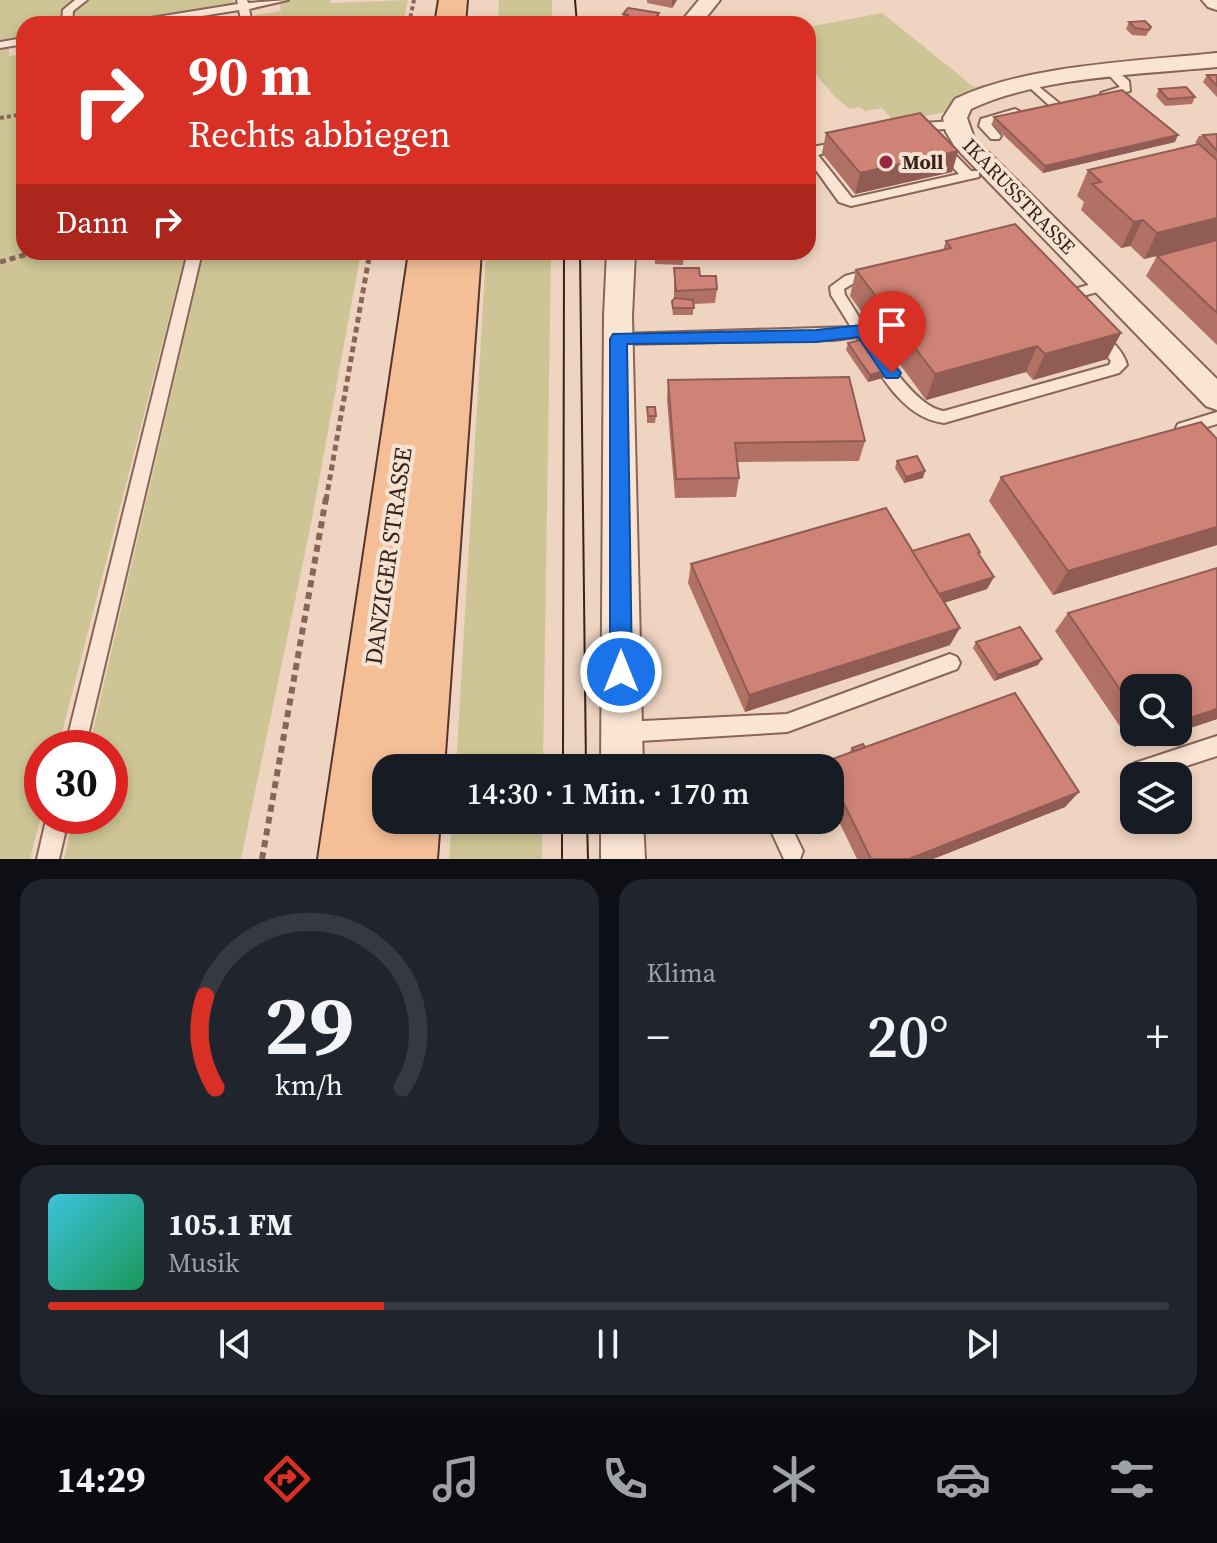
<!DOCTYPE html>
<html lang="de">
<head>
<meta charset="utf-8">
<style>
	body { margin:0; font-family:"Source Serif 4",serif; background:#20242c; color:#f1f3f6; height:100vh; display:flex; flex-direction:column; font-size:30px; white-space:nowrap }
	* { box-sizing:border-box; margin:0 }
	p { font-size:26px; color:#9ea1a6 }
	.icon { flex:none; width:44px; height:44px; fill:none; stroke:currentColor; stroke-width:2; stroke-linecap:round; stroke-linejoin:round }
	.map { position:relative; height:859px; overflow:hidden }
	.drawer { display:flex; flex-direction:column; gap:20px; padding:20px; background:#0d0f14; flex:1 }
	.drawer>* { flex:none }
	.hud { position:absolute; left:16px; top:16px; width:800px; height:244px; border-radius:24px; box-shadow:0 4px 12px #0003; background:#d93025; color:#fff; overflow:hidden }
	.buttons { position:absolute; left:1120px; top:674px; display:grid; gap:16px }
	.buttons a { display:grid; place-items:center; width:72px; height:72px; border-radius:16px; background:#171b24; box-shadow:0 4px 12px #0003; font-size:40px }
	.speed { position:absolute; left:24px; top:730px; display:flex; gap:16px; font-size:40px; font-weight:700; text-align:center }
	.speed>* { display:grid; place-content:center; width:104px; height:104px; border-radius:50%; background:#171b24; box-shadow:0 4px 12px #0003; line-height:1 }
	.speed .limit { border:12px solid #d22; background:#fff; color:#111 }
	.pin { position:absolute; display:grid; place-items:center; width:68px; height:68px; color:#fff; margin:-82px -34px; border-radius:50% 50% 50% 0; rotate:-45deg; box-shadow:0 0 8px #0007 }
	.pin .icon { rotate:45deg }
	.me { position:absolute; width:88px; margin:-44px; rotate:0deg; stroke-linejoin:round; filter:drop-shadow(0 0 6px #0008) }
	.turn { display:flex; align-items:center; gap:28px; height:168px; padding:0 40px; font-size:36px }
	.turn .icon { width:104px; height:104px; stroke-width:2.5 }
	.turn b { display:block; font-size:56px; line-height:68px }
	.then { display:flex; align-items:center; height:76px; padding:0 40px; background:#0003; gap:16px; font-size:30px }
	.big { font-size:60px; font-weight:600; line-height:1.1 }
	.drawer .tile { flex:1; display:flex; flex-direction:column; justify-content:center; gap:12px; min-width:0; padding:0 28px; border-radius:24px; background:#20242c }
	.drawer .dial { align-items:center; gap:0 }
	.dial svg { height:208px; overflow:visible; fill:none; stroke:#363941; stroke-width:7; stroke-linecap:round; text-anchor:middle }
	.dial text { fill:#f1f3f6; stroke:none }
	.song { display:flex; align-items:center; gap:24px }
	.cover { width:96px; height:96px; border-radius:12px; background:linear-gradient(135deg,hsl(190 70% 55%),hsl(150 70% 35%)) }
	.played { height:8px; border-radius:4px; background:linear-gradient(90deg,#d93025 30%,#363941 30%) }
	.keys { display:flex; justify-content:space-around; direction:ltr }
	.heat { display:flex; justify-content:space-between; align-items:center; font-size:44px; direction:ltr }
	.drawer .tiles { flex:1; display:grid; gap:20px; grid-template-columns:1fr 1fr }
	.tile:last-child { grid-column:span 2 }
	.trip { position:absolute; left:372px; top:754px; width:472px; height:80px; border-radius:24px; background:#171b24; box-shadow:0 4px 12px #0003; font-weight:600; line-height:80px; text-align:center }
	.dock { display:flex; height:128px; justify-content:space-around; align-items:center; background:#090b0e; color:#9ea1a6 }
	.dock .icon { width:56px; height:56px }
	.dock .selected { color:#d93025 }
	.dock b { font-size:36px; color:#f1f3f6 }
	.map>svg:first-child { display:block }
</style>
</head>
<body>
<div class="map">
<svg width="1217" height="859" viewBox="0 0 1217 859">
	<rect width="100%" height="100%" fill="#efd5c1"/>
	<g fill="#cdc595">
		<polygon points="0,0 233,0 235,4 117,24 24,24 24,39 0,43"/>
		<polygon points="290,0 330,0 331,3 408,0 403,24 256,24 255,15 281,11 279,2"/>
		<polygon points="499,0 552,0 552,24 498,24"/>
		<path d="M882,13l92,74 17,-3 -2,3c-16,6 -35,9 -43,25l-52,10 -12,-14 -17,3 -6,-4 -9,2 -14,-11 -28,-33v-38z"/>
		<polygon points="9,46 9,56 24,54 24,252 186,252 58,748 42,748 42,812 30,859 0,859 0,47"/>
		<polygon points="204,252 361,252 311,524 241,859 64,859 74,816 110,816 110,748 89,748"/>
		<polygon points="486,252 551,252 543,768 456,768"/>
		<polygon points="452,820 542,820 542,859 449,859"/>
	</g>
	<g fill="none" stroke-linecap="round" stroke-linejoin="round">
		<g stroke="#896558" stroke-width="4">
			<g id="service">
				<polygon points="75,0 87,0 73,11 72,24 62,24 63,10"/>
				<polygon points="237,0 247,0 248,3 288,0 249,9 252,24 242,24 239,10 152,24 127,24 132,21 238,4"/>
				<polygon points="24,38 24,44 0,48 0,42"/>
				<polygon points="1108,70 1116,70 1129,81 1130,91 1101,97 1101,93 1120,87 1106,72"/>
				<polygon points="1033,82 1059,103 1059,107 1051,107 1029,87 1027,85"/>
				<polygon points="1015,109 1019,111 1019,115 991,124 1001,136 999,139 991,139 979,126 981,119"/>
				<polygon points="955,121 961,125 959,128 931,130 971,171 979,171 979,177 851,206 839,202 808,159 808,151 812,147 846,141 846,147 818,155 852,198 959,174 916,127 922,123"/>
				<polygon points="188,252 202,252 85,748 65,748"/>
				<path d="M875,268l5,2 2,3 -2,3 -26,7 -10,6 1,6c19,28 64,112 99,116l165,-46 2,-4 -21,-25 7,-5c12,5 27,21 30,34l-8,8 -175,50c-43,-5 -66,-53 -87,-86l-23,3 -215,4 -7,-5 7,-5 232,-7 -20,-32 -1,-8 15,-11z"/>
				<polygon points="1106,280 1111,282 1113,285 1111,288 1062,302 1055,297 1057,294"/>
				<polygon points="1217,412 1217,424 1184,434 1178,432 1176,428 1178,424"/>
				<polygon points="950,654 957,657 960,663 957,669 787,732 623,742 616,739 613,732 616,725 623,722 787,714"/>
				<polygon points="1217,736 1217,756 1155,776 1134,776 1132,770 1135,763"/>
				<polygon points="47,816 69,816 59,859 37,859"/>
				<polygon points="766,820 788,820 803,851 800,859 784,859"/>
			</g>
		</g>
		<g stroke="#896558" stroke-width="4">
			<g id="minor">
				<polygon points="699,0 720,0 701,24 679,24"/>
				<path d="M1217,53v14c-73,7 -180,10 -246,42l-4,9 7,20 243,241v31l-11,-4 -251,-259 -9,-15 -3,-14 12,-19c71,-34 183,-38 262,-46z"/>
				<polygon points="607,252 635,252 632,316 643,768 601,768 604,316"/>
				<polygon points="601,820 643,820 645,859 601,859"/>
			</g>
		</g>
		<g stroke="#896558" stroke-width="4">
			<polygon id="tertiary" points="1202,0 1217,0 1217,10 1208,7"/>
		</g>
		<g stroke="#57352d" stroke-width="4">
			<g id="primary">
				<polygon points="439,0 467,0 465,24 435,24"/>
				<polygon points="409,252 481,252 444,768 386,768 382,819 386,810 386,820 440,820 437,859 318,859"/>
			</g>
		</g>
		<g stroke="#896558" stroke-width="4" stroke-dasharray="4 3" stroke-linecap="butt">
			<polyline points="409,24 414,0"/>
			<polyline points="0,118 24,114"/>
		</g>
		<g stroke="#896558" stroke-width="5" stroke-dasharray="6 4" stroke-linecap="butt">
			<polyline points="0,262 35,252"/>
			<polyline points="326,500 370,252"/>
		</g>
		<polyline stroke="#896558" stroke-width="6" stroke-dasharray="7 5" stroke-linecap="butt" points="262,859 326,498"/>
		<use href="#service" fill="#fae5d4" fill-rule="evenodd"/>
		<use href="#minor" fill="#fae5d4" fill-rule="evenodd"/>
		<use href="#tertiary" fill="#fae5d4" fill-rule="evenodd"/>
		<use href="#primary" fill="#f4bf97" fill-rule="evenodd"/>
		<g stroke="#38231d" stroke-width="2">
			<polyline points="575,0 577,24"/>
			<polyline points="580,252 586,768"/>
			<polyline points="563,768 564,252"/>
			<polyline points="562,820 562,859"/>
			<polyline points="587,820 588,859"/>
		</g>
	</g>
	<g fill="#b17165" fill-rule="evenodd">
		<polygon points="647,0 677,0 672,8 647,3"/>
		<polygon points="623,14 659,24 623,24"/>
		<polygon points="1129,22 1151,27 1146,36 1132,35 1126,29"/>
		<polygon points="1207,75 1217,75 1217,97 1203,82"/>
		<polygon points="1159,89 1195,97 1192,104 1165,106 1156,96"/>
		<polygon points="994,117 1175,142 1043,173 992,124"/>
		<polygon points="826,133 958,151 952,172 855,194 822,153"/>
		<polygon points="1217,134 1217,345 1146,276 1157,256 1144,259 1130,246 1121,248 1081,210 1084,202 1077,196 1088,170 1197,144 1195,143 1199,136"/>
		<polygon points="946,241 1121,333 1107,359 1033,380 1026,372 926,400 850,296 856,270 943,250"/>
		<polygon points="655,252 684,252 683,265 655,264"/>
		<polygon points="674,268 700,276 717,289 715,303 693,304 693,315 673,315 672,308 672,301 674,299"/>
		<polygon points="848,343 886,377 868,382 846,350"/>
		<polygon points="668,380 865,441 859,461 737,462 739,478 736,497 675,498 667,400"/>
		<polygon points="647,407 656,416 655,423 647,423"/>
		<polygon points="897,461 923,478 904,483 895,468"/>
		<polygon points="1001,477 1217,545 1053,595 989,501"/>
		<polygon points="912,551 980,552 979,555 994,577 987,589 944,603 950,645 745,712 688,583 691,564"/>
		<path d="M1068,613l149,106 -83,28 -79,-116zM1134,688l44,44h-44z"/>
		<polygon points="976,642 1038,665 994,681 973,648"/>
		<polygon points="865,747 1079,792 1065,807 933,859 857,859 830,803 830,768 821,768 824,762 849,753 852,748"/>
	</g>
	<g fill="#905c53">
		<polygon points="672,0 677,0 672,8"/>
		<polygon points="659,13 659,24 652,24"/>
		<polygon points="1178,135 1175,142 1043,173 1045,166"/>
		<polygon points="958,151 952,172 855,194 860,173"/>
		<polygon points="1217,218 1217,240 1144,259 1157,233"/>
		<polygon points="1143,220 1130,246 1121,248 1134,222"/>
		<polygon points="1121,333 1107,359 1033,380 1045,354"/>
		<polygon points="1037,346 1026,372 926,400 935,374"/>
		<polygon points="888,370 886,377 868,382 870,375"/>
		<polygon points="925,471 923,478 904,483 906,477"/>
		<polygon points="1217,527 1217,545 1053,595 1068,571"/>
		<polygon points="994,577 987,589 928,608 934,596"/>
		<polygon points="960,628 950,645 745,712 749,695"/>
		<polygon points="1042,659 1038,665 994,681 998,675"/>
		<polygon points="1217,709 1217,719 1134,747 1149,732 1178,732 1178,722"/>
		<polygon points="1079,792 1065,807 933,859 909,859"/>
	</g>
	<g fill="#ce8376" stroke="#905c53" stroke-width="2">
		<polygon points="628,8 659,13 651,24 625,19 628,15 623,14"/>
		<polygon points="1145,21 1151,27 1149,30 1135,28 1129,22"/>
		<polygon points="1207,75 1217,75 1217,86"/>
		<polygon points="1186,87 1195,97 1168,99 1159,89"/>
		<polygon points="1122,90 1178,135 1045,166 994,117"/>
		<polygon points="920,113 958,151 860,173 826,133"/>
		<polygon points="1217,134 1217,151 1203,135"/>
		<polygon points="1199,144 1217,160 1217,218 1157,233 1143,220 1134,222 1092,184 1101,182 1088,170"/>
		<polygon points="1015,224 1121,333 1045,354 1037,346 935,374 856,270 951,248 946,241"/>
		<polygon points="1217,240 1217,313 1157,256"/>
		<polygon points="674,268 699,268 700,276 716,276 717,289 676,291"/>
		<polygon points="675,298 693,300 694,308 673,308 672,301"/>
		<polygon points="865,339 888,370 870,375 848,343"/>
		<polygon points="849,377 865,441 735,443 739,478 676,479 668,380"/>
		<polygon points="647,407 655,407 656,416 648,416"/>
		<polygon points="1201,422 1217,439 1217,527 1068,571 1001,477"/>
		<polygon points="917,456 925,471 906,477 897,461"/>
		<polygon points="886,508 960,628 749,695 691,564"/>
		<polygon points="969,534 980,552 978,553 994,577 939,594 912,551"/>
		<polygon points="1217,568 1217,709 1178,722 1178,688 1134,688 1134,710 1068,613"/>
		<polygon points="1020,627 1042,659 998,675 976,642"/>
		<polygon points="1015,693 1079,792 909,859 871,859 830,775 830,768 827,768 824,762"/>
		<polygon points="863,744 865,747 854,751 852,748"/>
	</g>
	<polygon fill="#1a73e8" stroke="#114b97" stroke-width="2" points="862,325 868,327 898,369 901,373 898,378 886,378 858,337 816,342 627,344 632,672 629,679 621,682 614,679 610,672 610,339 613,334 816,330"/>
	<circle fill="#9a2646" stroke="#f6e2d1" stroke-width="3" cx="886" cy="162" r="8"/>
	<g text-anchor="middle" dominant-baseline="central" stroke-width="8" stroke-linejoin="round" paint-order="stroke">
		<g font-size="20" font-weight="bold" fill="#38231d" stroke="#f6e2d1" text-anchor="start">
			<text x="902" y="162">Moll</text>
		</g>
		<g font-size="20" fill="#38231d" stroke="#f6e2d1">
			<text transform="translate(1019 196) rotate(46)">IKARUSSTRASSE</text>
		</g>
		<g font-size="24" fill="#38231d" stroke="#f6e2d1">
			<text transform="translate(388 556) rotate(-82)">DANZIGER STRASSE</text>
		</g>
	</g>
</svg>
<div class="buttons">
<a><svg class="icon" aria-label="search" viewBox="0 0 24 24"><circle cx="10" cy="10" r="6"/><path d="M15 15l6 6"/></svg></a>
<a><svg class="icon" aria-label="layers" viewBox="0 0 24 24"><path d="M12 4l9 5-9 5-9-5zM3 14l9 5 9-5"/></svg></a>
</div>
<div class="speed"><div class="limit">30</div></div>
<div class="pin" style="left:892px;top:373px;background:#d93025"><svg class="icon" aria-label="arrive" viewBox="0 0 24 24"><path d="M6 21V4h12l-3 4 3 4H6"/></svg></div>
<svg class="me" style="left:621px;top:672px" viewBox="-20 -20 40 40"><circle r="17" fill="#1a73e8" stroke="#fff" stroke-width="3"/><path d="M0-11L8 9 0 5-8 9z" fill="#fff"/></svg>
<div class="trip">14:30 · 1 Min. · 170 m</div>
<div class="hud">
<div class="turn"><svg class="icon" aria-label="right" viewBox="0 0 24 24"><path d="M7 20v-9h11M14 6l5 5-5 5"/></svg><div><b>90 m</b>Rechts abbiegen</div></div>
<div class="then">Dann<svg class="icon" aria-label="right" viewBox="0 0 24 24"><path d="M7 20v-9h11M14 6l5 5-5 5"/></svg></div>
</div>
</div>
<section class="drawer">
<div class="tiles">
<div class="tile dial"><svg viewBox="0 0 100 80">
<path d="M14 69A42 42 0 1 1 86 69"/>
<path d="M14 69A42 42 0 0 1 10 34" stroke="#d93025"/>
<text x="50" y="56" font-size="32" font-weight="700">29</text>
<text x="50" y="72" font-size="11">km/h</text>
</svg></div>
<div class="tile"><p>Klima</p>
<div class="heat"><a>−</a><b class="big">20°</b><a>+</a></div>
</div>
<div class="tile">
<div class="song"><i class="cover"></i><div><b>105.1 FM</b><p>Musik</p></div></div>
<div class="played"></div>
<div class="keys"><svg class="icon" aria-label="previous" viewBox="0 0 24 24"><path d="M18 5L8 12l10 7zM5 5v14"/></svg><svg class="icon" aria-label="pause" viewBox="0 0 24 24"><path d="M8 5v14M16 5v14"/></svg><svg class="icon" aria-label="next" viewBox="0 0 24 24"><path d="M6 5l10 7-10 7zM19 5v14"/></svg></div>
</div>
</div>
</section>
<nav class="dock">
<b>14:29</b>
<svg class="icon selected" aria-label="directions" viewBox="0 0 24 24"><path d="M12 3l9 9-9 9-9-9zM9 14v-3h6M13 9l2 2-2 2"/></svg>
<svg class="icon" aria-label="music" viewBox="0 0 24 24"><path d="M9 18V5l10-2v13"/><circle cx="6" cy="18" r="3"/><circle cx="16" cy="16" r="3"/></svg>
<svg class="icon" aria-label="phone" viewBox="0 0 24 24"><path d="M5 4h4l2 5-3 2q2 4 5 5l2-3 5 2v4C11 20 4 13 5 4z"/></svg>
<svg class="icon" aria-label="climate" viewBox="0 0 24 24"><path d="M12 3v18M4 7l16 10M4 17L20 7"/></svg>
<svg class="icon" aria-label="car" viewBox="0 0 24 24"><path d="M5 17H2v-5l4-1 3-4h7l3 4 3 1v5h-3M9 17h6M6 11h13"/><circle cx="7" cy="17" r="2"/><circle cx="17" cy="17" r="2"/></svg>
<svg class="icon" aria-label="filters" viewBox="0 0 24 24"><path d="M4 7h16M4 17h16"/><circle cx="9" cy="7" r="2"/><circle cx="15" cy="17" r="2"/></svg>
</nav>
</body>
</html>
